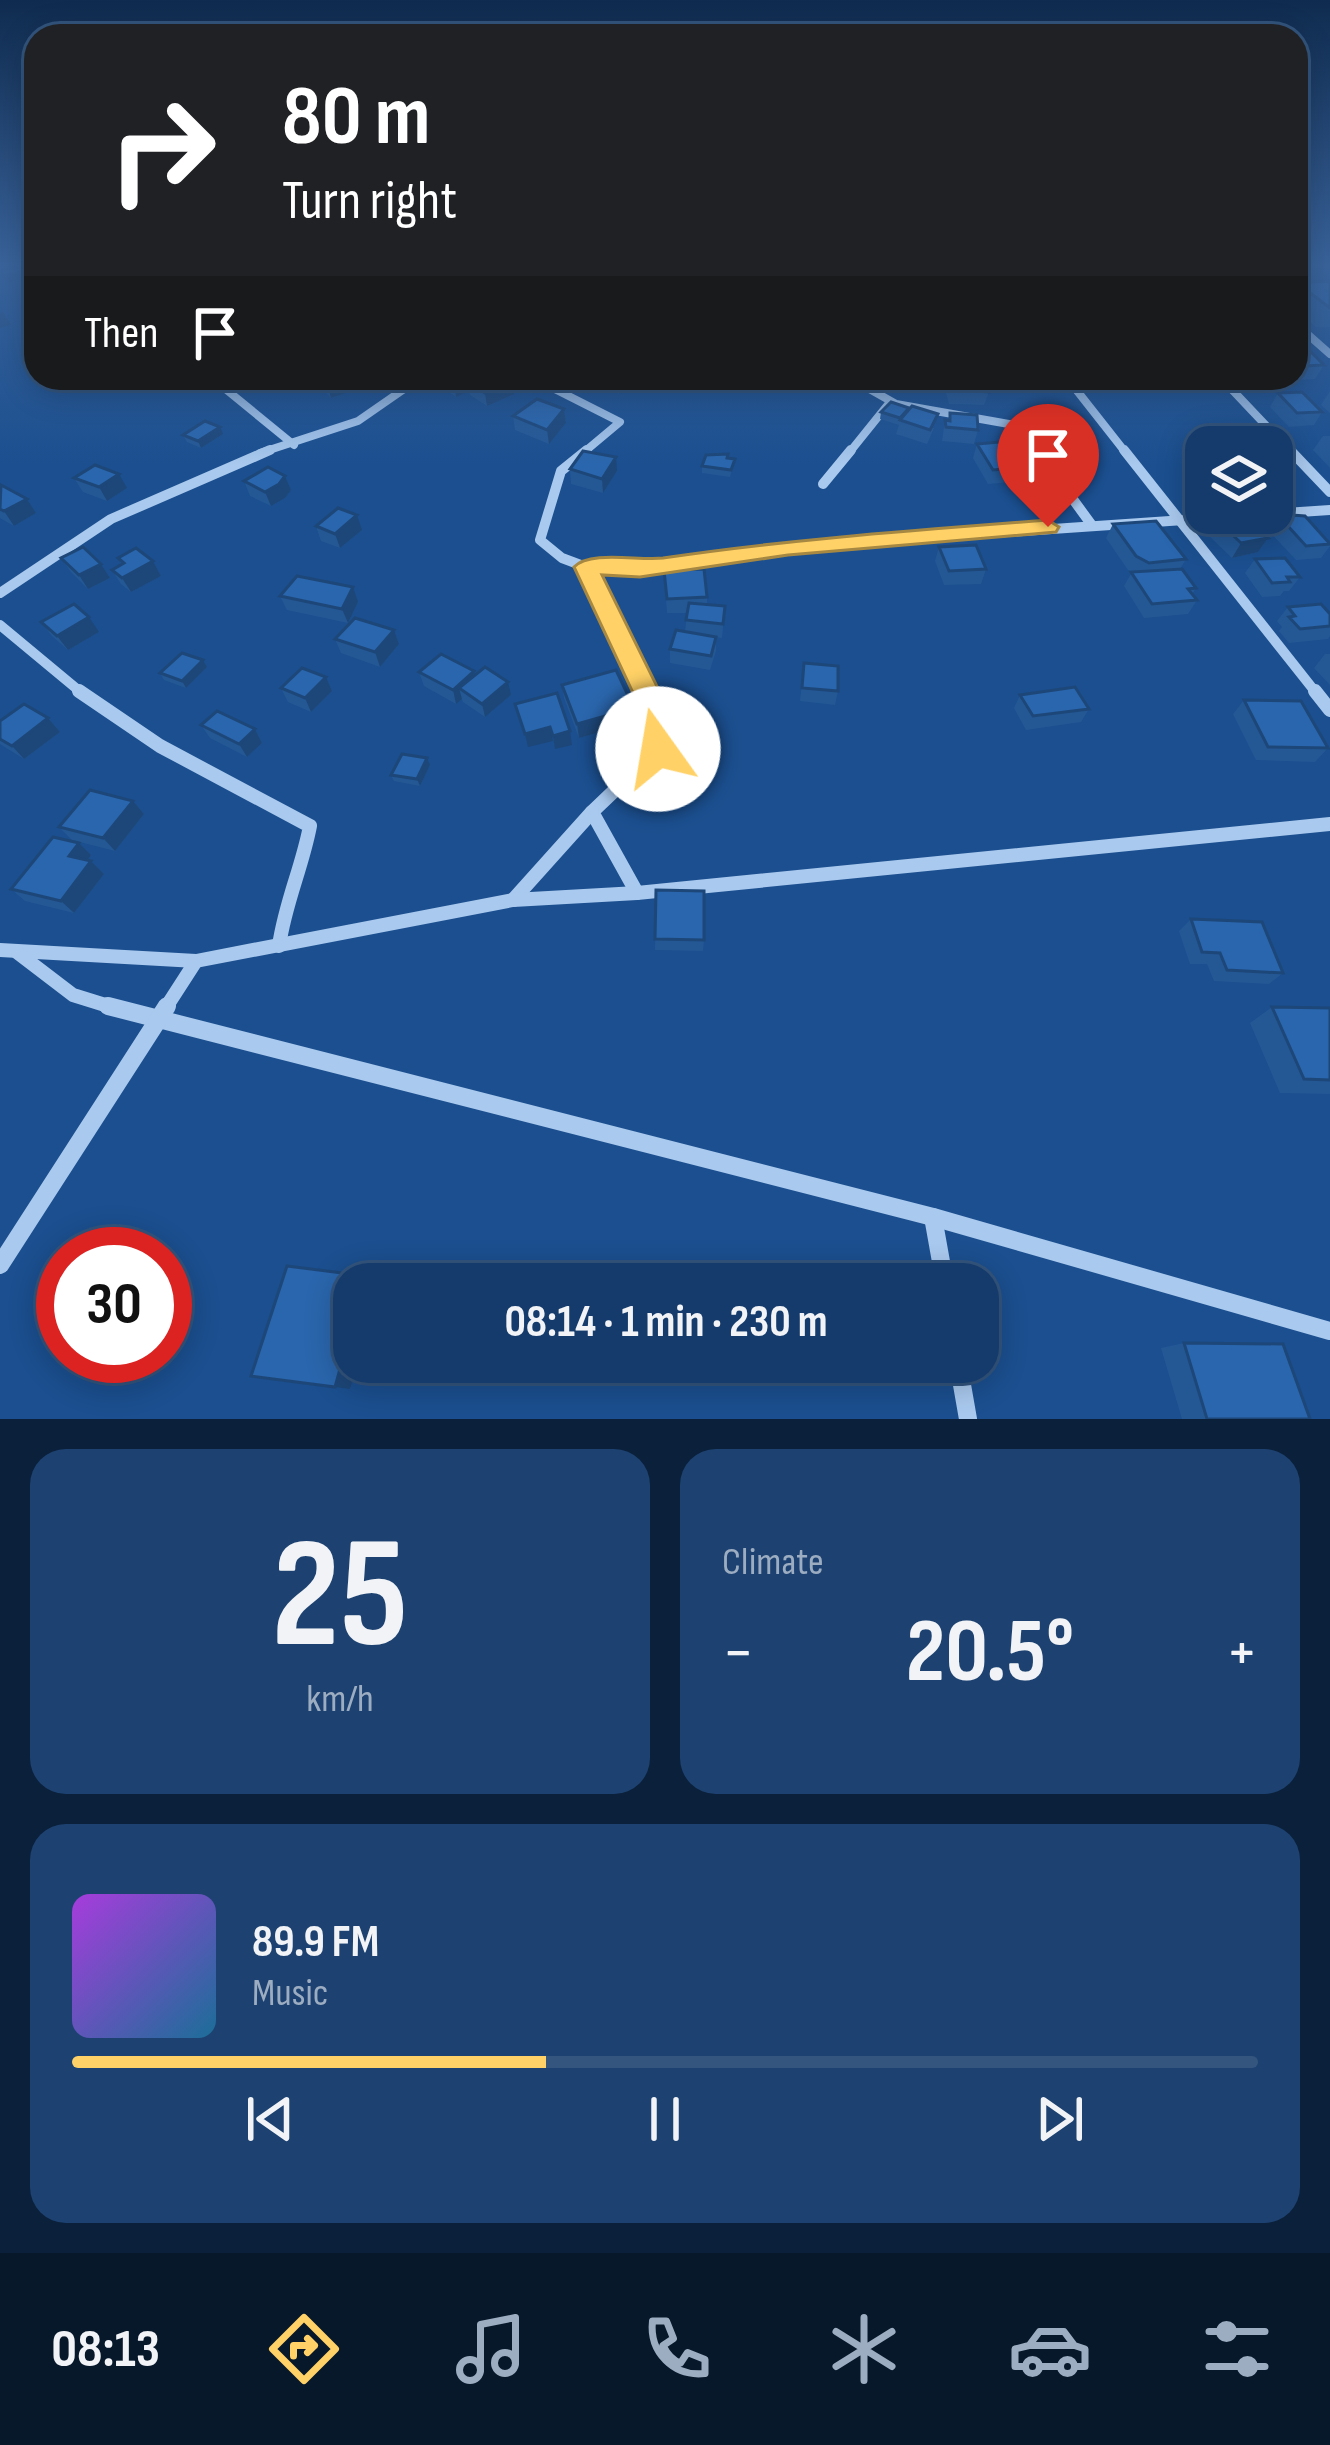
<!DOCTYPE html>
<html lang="en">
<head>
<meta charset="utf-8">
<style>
	body { margin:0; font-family:"Sofia Sans Condensed",sans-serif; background:#1d4271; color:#f1f3f6; height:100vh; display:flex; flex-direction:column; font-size:45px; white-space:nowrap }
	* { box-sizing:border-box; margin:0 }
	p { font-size:39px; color:#9dadc1 }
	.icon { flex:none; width:66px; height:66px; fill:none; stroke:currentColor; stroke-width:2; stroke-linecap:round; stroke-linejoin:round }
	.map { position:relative; height:1419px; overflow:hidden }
	.panel { display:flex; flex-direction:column; gap:30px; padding:30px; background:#0b203b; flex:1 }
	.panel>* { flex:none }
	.hud { position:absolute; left:24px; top:24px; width:1284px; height:366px; border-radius:36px; box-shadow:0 6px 30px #0003,0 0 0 3px #33557e; background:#202124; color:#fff; overflow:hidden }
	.controls { position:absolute; left:1185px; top:426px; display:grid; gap:24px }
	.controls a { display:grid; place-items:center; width:108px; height:108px; border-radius:24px; background:#143b6b; box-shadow:0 6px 30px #0003,0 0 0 3px #33557e; font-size:60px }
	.speed { position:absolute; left:36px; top:1227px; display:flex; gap:24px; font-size:60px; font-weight:700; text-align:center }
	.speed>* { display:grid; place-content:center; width:156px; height:156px; border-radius:50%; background:#143b6b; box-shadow:0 6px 30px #0003,0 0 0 3px #33557e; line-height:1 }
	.speed .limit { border:18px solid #d22; background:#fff; color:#111 }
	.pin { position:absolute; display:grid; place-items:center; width:102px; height:102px; color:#fff; margin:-123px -51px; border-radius:50% 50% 50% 0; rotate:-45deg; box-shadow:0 0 12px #0007 }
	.pin .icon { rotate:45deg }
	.me { position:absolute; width:132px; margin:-66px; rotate:347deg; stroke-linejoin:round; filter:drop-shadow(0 0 9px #0008) }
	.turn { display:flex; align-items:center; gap:42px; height:252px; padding:0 60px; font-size:54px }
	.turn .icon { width:156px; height:156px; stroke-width:2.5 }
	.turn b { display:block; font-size:84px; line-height:102px }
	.then { display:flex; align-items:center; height:114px; padding:0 60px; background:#0003; gap:24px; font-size:45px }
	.big { font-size:90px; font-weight:700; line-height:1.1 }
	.panel .card { flex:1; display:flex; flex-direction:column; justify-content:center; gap:18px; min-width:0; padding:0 42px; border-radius:36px; background:#1d4271 }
	.panel .dial { align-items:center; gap:0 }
	.dial b { font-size:156px; line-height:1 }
	.song { display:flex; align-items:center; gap:36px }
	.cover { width:144px; height:144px; border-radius:18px; background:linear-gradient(135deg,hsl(280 70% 55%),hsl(200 70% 35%)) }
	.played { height:12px; border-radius:6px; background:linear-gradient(90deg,#ffd166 40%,#33557e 40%) }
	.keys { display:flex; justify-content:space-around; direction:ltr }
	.heat { display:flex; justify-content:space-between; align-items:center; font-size:66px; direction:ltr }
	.panel .tiles { flex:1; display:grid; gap:30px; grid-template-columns:1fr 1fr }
	.card:last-child { grid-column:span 2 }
	.trip { position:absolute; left:333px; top:1263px; width:666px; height:120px; border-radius:36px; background:#143b6b; box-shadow:0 6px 30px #0003,0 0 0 3px #33557e; font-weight:700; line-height:120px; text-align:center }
	.menu { display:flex; height:192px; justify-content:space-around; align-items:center; background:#08182b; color:#9dadc1 }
	.menu .icon { width:84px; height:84px }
	.menu .active { color:#ffd166 }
	.menu b { font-size:54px; color:#f1f3f6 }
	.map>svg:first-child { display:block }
</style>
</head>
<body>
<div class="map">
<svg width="1330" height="1419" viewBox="0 0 1330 1419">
	<rect width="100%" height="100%" fill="#1b4f8f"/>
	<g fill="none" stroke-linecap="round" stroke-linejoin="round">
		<g stroke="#a9c9ee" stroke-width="8">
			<polyline points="1296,324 1330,354"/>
			<polyline points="212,378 294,445"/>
			<polyline points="533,378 620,422 583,453"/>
			<polyline points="850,378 896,404 1020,426 1039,453"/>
			<polyline points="1067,378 1126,453"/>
			<polyline points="1221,378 1292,453"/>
			<polyline points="260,453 358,421 420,378"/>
			<polyline points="849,453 890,402"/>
		</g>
		<g stroke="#a9c9ee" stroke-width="10">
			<polyline points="587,450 561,471 540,540 562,558 586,567 640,569 788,547 1330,510"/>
			<polyline points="1037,450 1091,524"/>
			<polyline points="1124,450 1317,694"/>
			<polyline points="1290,450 1330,492"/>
			<polyline points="823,484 851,450"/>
			<polyline points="586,567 647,694"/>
			<polyline points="0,593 111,519 270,450"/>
			<polyline points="0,625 83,694"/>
		</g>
		<g stroke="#a9c9ee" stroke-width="14">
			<path d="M79,691l81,55 150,80c-8,42 -25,77 -31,120"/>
			<polyline points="1315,691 1330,710"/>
			<polyline points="637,893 592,812 658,749 663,726 646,691"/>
			<polyline points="513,900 592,812"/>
			<polyline points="0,950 196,961 513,900 637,893 1330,824"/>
			<polyline points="18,953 73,995 118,1009"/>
			<polyline points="165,1009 196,961"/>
		</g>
		<g stroke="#a9c9ee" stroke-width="18">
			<polyline points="108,1006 933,1217 1330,1331"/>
			<polyline points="933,1217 945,1284"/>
			<polyline points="0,1265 167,1006"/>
			<polyline points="958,1362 968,1419"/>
		</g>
	</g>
	<g fill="#245895">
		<polygon points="1330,282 1330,327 1316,327 1296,310 1296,285 1297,283"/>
		<polygon points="1296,351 1324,365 1315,379 1297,380 1295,378"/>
		<polygon points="319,378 355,378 358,389 331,398 322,387"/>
		<polygon points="429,378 505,378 514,394 487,406 470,395 469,391 456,397"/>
		<polygon points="770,378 812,378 811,381 786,392 770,381"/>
		<polygon points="944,378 984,378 989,392 984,405 949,404 943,382"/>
		<polygon points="1242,378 1272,378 1270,382 1248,383"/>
		<polygon points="608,380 634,381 634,388 619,394 608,387"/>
		<polygon points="1330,391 1330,413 1321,405"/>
		<polygon points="1278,393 1322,412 1314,425 1289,427 1270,407"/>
		<polygon points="564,409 566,423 549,444 515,430 513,416"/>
		<polygon points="881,412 934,428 927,444 896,434 899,425 880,419"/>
		<polygon points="950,413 978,430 974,444 942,441 945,420 948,421"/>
		<polygon points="223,434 201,448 187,442 183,435"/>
		<polygon points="1323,436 1330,436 1330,468 1313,450"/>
		<polygon points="977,444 1016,468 1011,482 988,484 973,458"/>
		<polygon points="728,458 735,459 730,477 702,473 702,466"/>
		<polygon points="570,469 617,471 603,493 571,484"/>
		<polygon points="285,476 291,490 285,498 271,506 250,496 244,481"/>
		<polygon points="74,478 127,488 107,501 83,492"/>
		<polygon points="0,486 27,499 36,513 14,526 0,518"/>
		<polygon points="1277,514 1330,542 1330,546 1321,558 1296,560 1267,529"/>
		<polygon points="1216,519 1268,538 1258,552 1232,558 1207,534"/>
		<polygon points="1113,524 1186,559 1180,569 1196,588 1192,594 1197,600 1188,614 1144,618 1124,586 1132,572 1128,570 1106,538"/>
		<polygon points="316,526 362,530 340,548 321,541"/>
		<polygon points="939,547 986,569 981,584 944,585 935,561"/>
		<polygon points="61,558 101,564 110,578 88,589 71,572"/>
		<polygon points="118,558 153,561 161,576 131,592 121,584 112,570 122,565"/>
		<polygon points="1255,559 1300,577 1289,591 1284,591 1280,596 1262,597 1245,573"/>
		<polygon points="664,570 707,597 707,604 725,606 722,638 716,637 716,651 710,670 670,663 670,649 685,632 687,613 667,613"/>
		<polygon points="280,596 358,602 348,623 287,610"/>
		<polygon points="1288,607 1330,614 1330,636 1328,639 1289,643 1279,631 1282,627 1277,621"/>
		<polygon points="41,622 99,632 68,650 52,636"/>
		<polygon points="394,630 399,644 380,667 341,653 335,639"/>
		<polygon points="1325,654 1330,654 1330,685 1314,668"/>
		<polygon points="203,660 207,667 186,688 164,680 160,673"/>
		<polygon points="804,663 838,691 835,705 800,701"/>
		<polygon points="419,672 475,675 511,695 485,717 463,702 462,699 456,704 424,686"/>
		<polygon points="326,677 332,691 311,712 288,702 281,688"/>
		<polygon points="562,685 634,708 635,722 579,738 564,698"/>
		<polygon points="1020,695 1089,709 1081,722 1026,730 1014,708"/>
		<polygon points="1244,700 1328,748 1315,762 1256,760 1233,714"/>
		<polygon points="48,718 60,732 24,759 0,744 0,721"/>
		<polygon points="201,725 255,729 262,743 247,757 210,738"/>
		<polygon points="430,765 420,786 394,781 391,775"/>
		<polygon points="133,801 144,814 115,851 72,840 59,827"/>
		<polygon points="79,843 91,855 88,860 91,861 104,874 74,913 25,901 11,889"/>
		<polygon points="656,890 704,940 703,951 655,950"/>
		<polygon points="1191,919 1283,973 1269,984 1214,981 1207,964 1190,964 1179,931"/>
		<polygon points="1272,1007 1330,1008 1330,1094 1280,1093 1250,1023"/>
		<polygon points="1184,1343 1310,1419 1182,1419 1161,1348"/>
	</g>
	<g fill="#1d4779">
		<polygon points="26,271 29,277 7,283 3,276"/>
		<polygon points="3,312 11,325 0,328 0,313"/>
		<polygon points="270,378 293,378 295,383 275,390"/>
		<polygon points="345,378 355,378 358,389 331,398 327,384"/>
		<polygon points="466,378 482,378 467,381 469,391 456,397 454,383"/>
		<polygon points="787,378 812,378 811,381 786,392"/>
		<polygon points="512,381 514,394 487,406 485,393"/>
		<polygon points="634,381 634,388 619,394 619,388"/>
		<polygon points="564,409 566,423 549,444 547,430"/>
		<polygon points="220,427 223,434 201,448 198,441"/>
		<polygon points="616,457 617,471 603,493 602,479"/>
		<polygon points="119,474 127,488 107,501 99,487"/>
		<polygon points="285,476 291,490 285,498 271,506 265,492"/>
		<polygon points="27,499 36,513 14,526 4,511"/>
		<polygon points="357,515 362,530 340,548 335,534"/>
		<polygon points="1268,538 1258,552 1232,558 1241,543"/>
		<polygon points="153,561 161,576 131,592 122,578"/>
		<polygon points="101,564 110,578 88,589 79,575"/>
		<polygon points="353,587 358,602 348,623 342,609"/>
		<polygon points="89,617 99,632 68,650 57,636"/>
		<polygon points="394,630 399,644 380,667 375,652"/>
		<polygon points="203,660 207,667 186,688 182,681"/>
		<polygon points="474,671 477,685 459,688 462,699 456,704 453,690"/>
		<polygon points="326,677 332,691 311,712 305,698"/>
		<polygon points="508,682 511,695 485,717 482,704"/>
		<polygon points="634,708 635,722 579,738 577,724"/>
		<polygon points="48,718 60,732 24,759 12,746"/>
		<polygon points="550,727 553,741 528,747 525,734"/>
		<polygon points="255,729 262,743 247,757 239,744"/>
		<polygon points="570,731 572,745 555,749 553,736"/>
		<polygon points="427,758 430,765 420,786 417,779"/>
		<polygon points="133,801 144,814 115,851 103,838"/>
		<polygon points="79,843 91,855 82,869 69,856"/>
		<polygon points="91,861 104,874 74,913 61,901"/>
		<polygon points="366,1276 378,1283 378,1284 364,1284"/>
		<polygon points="354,1319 354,1362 358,1362 350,1389 335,1387"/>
	</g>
	<g fill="#2a66ad" stroke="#1d4779" stroke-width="3">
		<polygon points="15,267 24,267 26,271 3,276 1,270"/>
		<polygon points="1328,281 1330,282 1330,308 1297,283"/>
		<polygon points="1309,350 1324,365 1305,366 1296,358 1296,351"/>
		<polygon points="321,378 345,378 327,384"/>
		<polygon points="446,378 466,378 454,383"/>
		<polygon points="474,378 505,378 512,381 485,393 467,381"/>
		<polygon points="613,378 629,378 634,381 619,388 608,380"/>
		<polygon points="949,378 984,378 989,392 952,390"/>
		<polygon points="1302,392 1322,412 1297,413 1278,393"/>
		<polygon points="537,399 564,409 547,430 513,416"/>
		<polygon points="891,402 909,408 900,418 881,412"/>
		<polygon points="912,406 938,414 930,430 900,420"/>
		<polygon points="950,413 977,415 978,430 946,427 945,420 950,421"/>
		<polygon points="205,421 220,427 198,441 183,435"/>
		<polygon points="999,442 1016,468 993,470 977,444"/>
		<polygon points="583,451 616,457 602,479 570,469"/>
		<polygon points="728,454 727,458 735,459 731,470 702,466 706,455"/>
		<polygon points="95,465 119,474 99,487 74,478"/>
		<polygon points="268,467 285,476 279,484 265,492 244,481"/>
		<polygon points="1,485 27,499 4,511 0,509"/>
		<polygon points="338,508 357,515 335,534 316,526"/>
		<polygon points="1277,514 1305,516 1330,544 1306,546"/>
		<polygon points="1245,518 1268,538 1241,543 1216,519"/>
		<polygon points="1156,521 1186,559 1149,563 1136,556 1113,524"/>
		<polygon points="976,545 986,569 949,571 939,547"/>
		<polygon points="83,547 101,564 79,575 61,558"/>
		<polygon points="136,548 153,561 122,578 112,570 124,563 118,558"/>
		<polygon points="1285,558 1300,577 1287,577 1290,582 1272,583 1255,559"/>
		<polygon points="704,569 707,597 667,599 664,570"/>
		<polygon points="1182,569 1196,588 1188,589 1197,600 1152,604 1131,572"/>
		<polygon points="297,576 353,587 342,609 280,596"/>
		<polygon points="689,603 725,606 723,624 686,620"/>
		<polygon points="74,604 89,617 57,636 41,622"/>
		<polygon points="1321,604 1330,614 1330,626 1300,629 1289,617 1295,616 1288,607"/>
		<polygon points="355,618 394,630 375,652 335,639"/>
		<polygon points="676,630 716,637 711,656 670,649"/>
		<polygon points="182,653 203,660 182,681 160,673"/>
		<polygon points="441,654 474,671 453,690 419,672"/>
		<polygon points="804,663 838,666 838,691 802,688"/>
		<polygon points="485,667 508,682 482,704 459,688"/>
		<polygon points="302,668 326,677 305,698 281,688"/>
		<polygon points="616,670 634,708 577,724 562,685"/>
		<polygon points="1075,687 1089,709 1033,716 1020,695"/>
		<polygon points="557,693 570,731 553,736 550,727 525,734 515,704"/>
		<polygon points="1244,700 1301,701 1328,748 1268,747"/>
		<polygon points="24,704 48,718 12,746 0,739 0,721"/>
		<polygon points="217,711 255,729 239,744 201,725"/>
		<polygon points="402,754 427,758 417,779 391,775"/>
		<polygon points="90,790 133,801 103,838 59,827"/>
		<polygon points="53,837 79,843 69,856 91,861 61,901 11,889"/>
		<polygon points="656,890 704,891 704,940 655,939"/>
		<polygon points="1191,919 1262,922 1283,973 1227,970 1220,953 1202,952"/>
		<polygon points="1272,1007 1330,1008 1330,1080 1304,1079"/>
		<polygon points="287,1266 366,1276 364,1284 354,1284 354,1319 335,1387 251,1376"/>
		<polygon points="1184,1343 1283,1344 1310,1419 1207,1419"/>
	</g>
	<linearGradient id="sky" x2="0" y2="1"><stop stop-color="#0f2b4f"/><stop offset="0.57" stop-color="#39639b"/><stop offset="1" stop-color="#39639b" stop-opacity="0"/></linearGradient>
	<rect width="1330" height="465" fill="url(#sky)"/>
	<path fill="#ffd166" stroke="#a68842" stroke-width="3" d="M1048,520l11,7 -3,5 -268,23 -148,22 -38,-2 75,152 -8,30 -11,3 -14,-11 5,-22 -75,-160c16,-17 65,-6 89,-9 128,-19 256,-28 385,-38z"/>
</svg>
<div class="controls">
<a><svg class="icon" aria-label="layers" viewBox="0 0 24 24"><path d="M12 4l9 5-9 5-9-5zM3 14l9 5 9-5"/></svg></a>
</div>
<div class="speed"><div class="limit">30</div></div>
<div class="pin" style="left:1048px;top:527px;background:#d93025"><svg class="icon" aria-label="arrive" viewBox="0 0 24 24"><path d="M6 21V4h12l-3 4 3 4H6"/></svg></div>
<svg class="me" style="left:658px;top:749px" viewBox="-20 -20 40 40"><circle r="19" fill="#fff"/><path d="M0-13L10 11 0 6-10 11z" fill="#ffd166"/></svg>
<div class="trip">08:14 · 1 min · 230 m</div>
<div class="hud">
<div class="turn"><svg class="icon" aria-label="right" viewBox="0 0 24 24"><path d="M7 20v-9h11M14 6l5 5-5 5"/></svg><div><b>80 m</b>Turn right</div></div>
<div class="then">Then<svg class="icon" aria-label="arrive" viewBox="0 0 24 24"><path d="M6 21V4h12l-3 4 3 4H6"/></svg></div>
</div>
</div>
<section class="panel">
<div class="tiles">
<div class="card dial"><b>25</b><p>km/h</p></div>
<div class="card"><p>Climate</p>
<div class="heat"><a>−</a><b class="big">20.5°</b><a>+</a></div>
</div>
<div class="card">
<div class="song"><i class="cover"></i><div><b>89.9 FM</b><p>Music</p></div></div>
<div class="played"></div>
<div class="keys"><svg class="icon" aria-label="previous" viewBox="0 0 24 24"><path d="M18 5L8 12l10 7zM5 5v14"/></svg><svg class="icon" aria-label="pause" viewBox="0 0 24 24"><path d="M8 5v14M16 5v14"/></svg><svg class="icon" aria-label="next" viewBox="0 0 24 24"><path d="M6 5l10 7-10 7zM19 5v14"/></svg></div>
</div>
</div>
</section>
<nav class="menu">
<b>08:13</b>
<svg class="icon active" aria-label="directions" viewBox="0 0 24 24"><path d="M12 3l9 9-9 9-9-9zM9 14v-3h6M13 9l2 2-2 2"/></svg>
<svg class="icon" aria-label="music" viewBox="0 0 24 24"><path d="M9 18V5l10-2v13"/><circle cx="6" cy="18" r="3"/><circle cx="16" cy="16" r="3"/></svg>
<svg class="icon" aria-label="phone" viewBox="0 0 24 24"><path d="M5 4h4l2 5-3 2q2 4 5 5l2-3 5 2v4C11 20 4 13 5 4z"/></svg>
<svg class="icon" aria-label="climate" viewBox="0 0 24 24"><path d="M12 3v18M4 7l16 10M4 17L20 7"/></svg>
<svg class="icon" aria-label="car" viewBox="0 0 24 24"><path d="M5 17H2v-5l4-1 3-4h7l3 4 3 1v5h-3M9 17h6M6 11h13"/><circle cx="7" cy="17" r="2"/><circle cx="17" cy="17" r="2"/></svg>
<svg class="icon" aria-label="filters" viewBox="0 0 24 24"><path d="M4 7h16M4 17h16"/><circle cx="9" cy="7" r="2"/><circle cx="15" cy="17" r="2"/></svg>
</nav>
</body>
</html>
